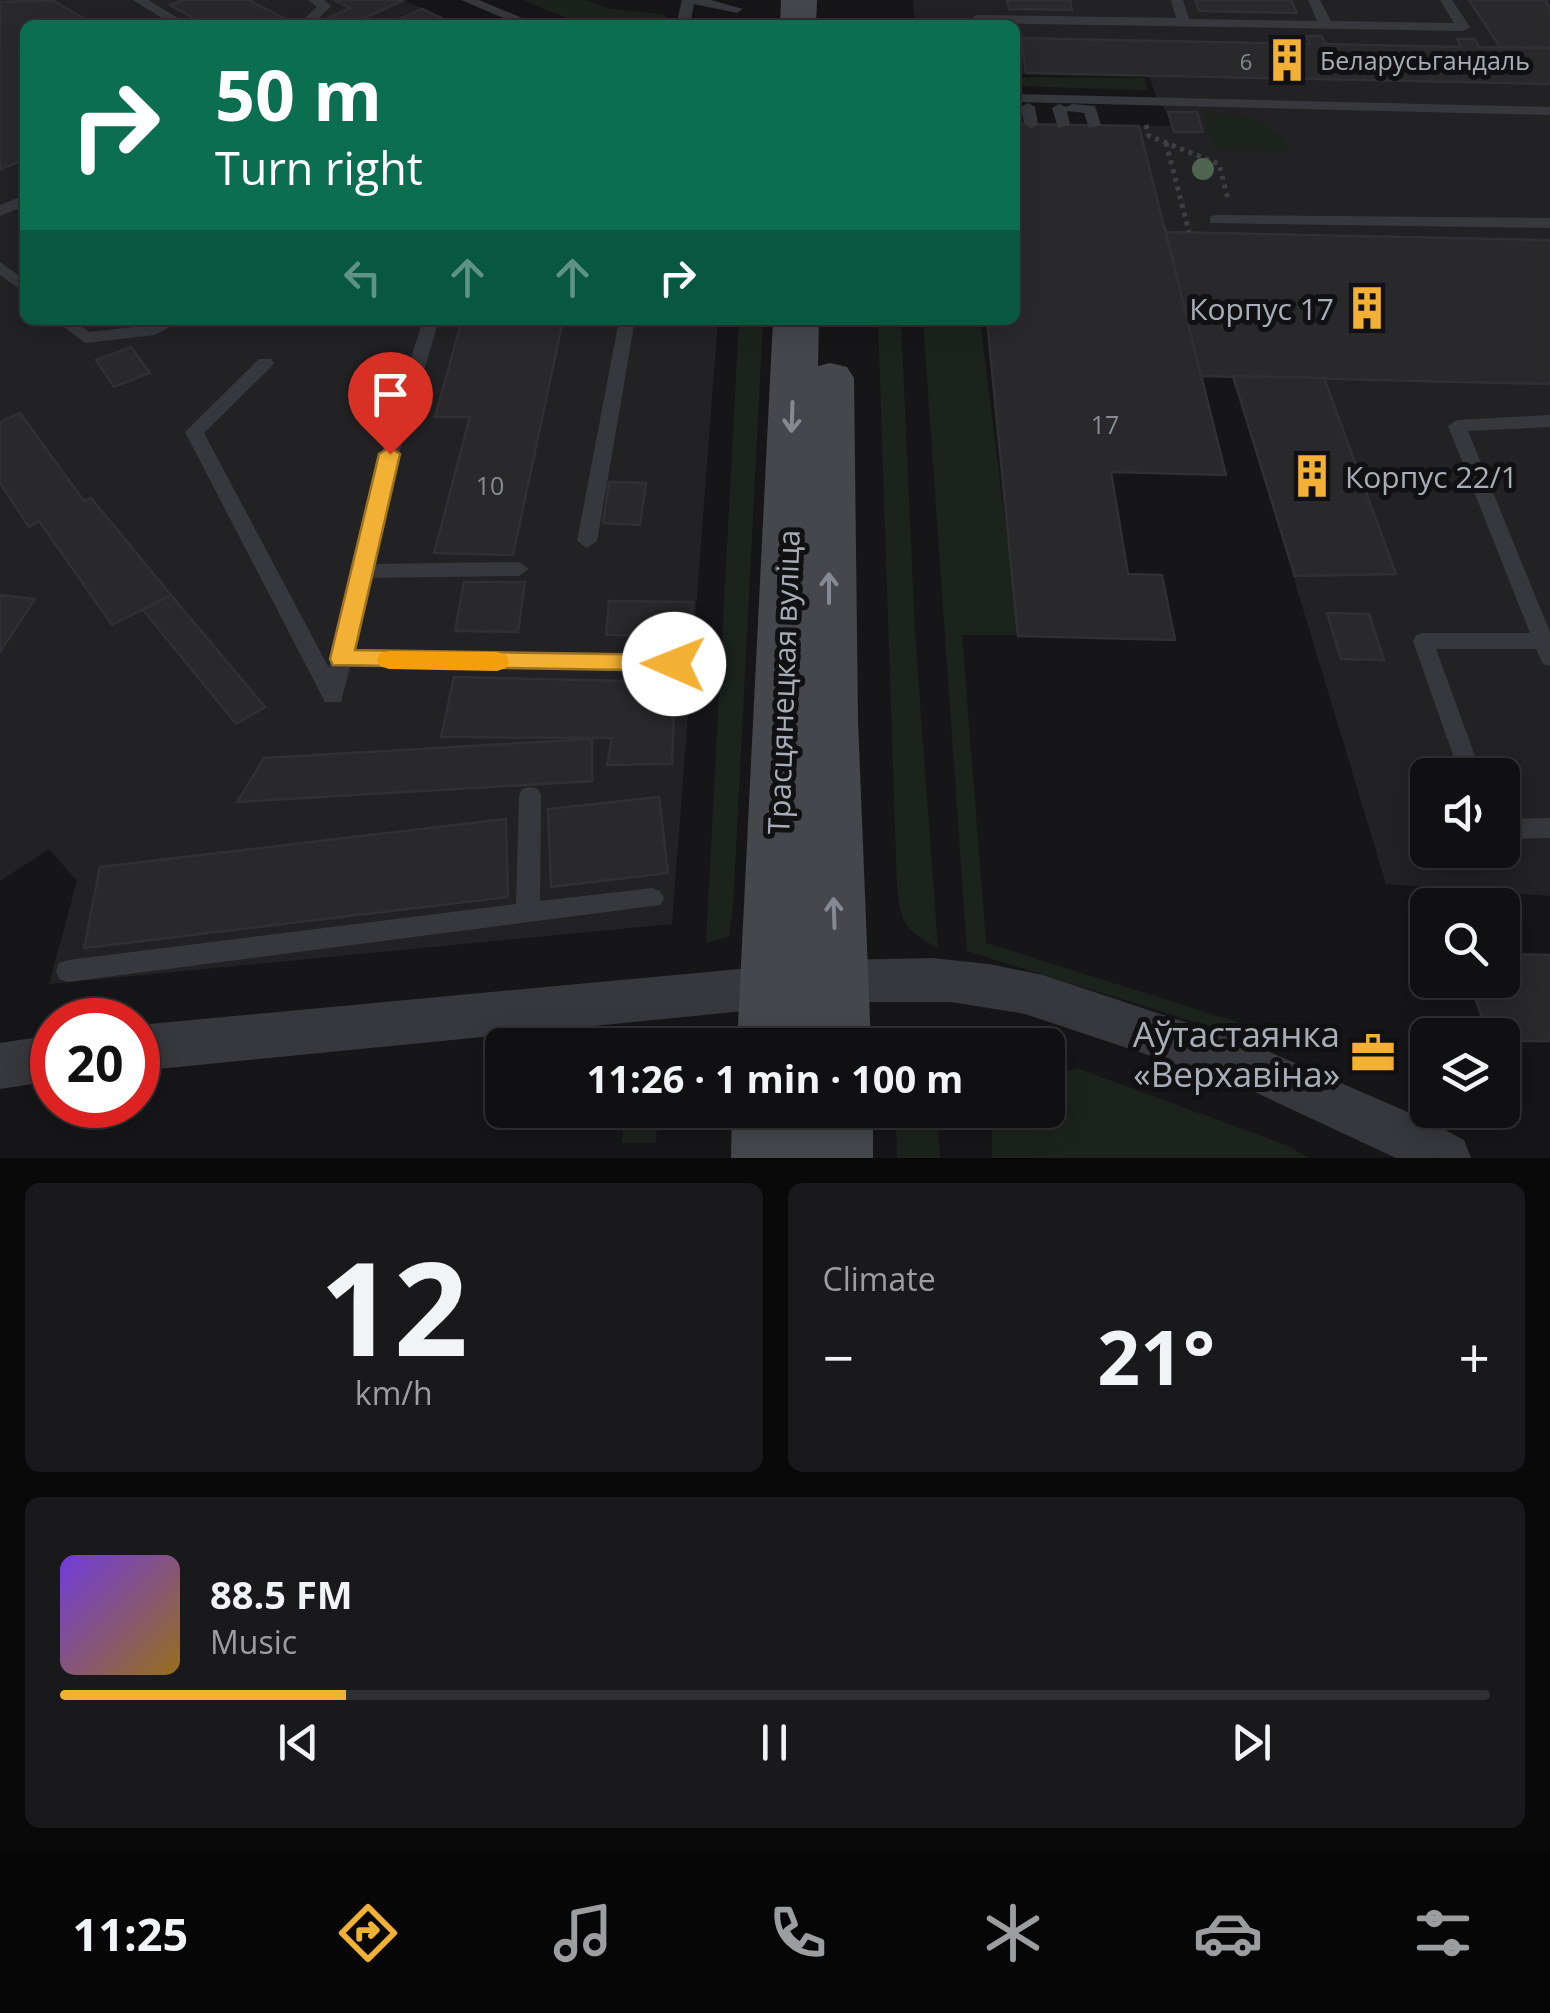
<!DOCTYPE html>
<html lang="en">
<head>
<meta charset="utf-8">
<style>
	body { margin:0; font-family:"Open Sans",sans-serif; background:#19191b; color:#f1f3f6; height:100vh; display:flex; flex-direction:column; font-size:38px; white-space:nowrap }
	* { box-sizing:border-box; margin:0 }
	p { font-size:32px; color:#9c9d9f }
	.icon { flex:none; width:55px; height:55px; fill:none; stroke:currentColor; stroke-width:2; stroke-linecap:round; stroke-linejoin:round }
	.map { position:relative; height:1158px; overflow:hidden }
	.side { display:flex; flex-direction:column; gap:25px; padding:25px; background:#09090a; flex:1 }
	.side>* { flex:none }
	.banner { position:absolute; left:20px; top:20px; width:1000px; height:305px; border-radius:15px; box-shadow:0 5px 25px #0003,0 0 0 2px #303032; background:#0b6e4f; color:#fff; overflow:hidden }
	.controls { position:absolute; left:1410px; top:758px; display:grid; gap:20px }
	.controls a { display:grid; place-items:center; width:110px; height:110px; border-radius:15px; background:#101012; box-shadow:0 5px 25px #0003,0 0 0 2px #303032; font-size:50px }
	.speed { position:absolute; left:30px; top:998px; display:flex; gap:20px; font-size:50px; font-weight:700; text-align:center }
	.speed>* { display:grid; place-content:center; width:130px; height:130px; border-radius:50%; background:#101012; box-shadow:0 5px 25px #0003,0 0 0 2px #303032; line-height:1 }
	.speed .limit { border:15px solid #d22; background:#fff; color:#111 }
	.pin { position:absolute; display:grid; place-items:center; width:85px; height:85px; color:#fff; margin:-102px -42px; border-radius:50% 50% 50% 0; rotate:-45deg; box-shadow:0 0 10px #0007 }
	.pin .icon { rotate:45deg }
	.me { position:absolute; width:110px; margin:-55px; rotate:271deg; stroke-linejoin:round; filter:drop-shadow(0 0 8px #0008) }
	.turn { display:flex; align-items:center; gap:35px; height:210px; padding:0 30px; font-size:45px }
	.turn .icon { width:130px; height:130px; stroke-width:2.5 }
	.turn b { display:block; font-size:70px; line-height:85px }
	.lanes { display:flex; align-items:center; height:95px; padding:0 30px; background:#0003; justify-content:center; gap:50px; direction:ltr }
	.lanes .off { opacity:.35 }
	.big { font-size:75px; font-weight:700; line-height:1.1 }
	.side .tile { flex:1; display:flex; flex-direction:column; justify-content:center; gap:15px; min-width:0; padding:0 35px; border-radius:15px; background:#19191b }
	.side .dial { align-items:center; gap:0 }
	.dial b { font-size:130px; line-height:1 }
	.song { display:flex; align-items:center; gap:30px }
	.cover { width:120px; height:120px; border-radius:15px; background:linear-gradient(135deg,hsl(260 70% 55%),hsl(40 70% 35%)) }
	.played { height:10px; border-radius:5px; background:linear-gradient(90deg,#f2b134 20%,#303032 20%) }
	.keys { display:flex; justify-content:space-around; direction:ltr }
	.heat { display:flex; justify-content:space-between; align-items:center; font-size:55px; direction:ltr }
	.side .tiles { flex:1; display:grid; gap:25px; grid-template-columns:1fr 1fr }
	.tile:last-child { grid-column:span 2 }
	.trip { position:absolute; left:485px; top:1028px; width:580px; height:100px; border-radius:15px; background:#101012; box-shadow:0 5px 25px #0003,0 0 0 2px #303032; font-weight:700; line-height:100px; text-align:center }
	.dock { display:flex; height:160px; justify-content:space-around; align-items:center; background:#060607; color:#9c9d9f }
	.dock .icon { width:70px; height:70px }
	.dock .selected { color:#f2b134 }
	.dock b { font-size:45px; color:#f1f3f6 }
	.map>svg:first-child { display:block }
</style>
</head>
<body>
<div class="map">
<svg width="1550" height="1158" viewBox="0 0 1550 1158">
	<rect width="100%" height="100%" fill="#161618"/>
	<g fill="#222225" fill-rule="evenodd">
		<polygon points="0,0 404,0 456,25 25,25 25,320 718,320 672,924 49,984 77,881 49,849 0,881"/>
		<path d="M913,0h637v896l-164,-12 -153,-507 -32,-1 -62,-250h33l-4,-14 -10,-10 -9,-26 -134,-3v-48h-100zM1428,775h74v75h-74z"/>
	</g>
	<g fill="#1c231d">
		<polygon points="523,0 586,0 607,8 666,15 666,25 576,22"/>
		<polygon points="1015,77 1145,78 1147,90 1015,86"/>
		<path d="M1202,113c36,1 71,2 88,39l-75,-2z"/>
		<polygon points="739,320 763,320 733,907 729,936 706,943"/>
		<path d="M878,320h23l14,314 23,314c-34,-18 -37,-25 -41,-62z"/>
		<polygon points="923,320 980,320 1019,635 962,635 986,943 1291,1039 1282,1049 967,951"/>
		<polygon points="1079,1069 1286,1145 1309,1158 992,1158 991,1110 1048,1110 1048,1073"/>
		<polygon points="624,1110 658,1110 656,1143 622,1143"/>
		<polygon points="896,1124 938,1130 940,1158 897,1158"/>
	</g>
	<g fill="#29292c" stroke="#303034" stroke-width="2.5">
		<polygon points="52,0 95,25 25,25 25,159 0,170 0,2"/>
		<polygon points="183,0 249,0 291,22 206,25 170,5"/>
		<polygon points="334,0 404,0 349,25 335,25 324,20 350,8"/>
		<polygon points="1007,0 1070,0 1072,10 1009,9"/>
		<polygon points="1195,0 1291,0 1297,13 1199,11"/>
		<polygon points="1469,0 1545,0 1550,8 1550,48 1500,47"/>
		<polygon points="422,9 456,25 387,25"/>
		<polygon points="1306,36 1322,36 1325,44 1461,47 1457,39 1475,39 1479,47 1550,48 1550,84 1026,73 1021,38 1310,44"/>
		<polygon points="1168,112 1197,112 1203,132 1174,132"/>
		<polygon points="1015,124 1139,126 1226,475 1111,472 1128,574 1162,575 1175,640 1018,636 987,320 1015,320"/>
		<polygon points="1166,232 1550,240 1550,384 1201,376"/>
		<polygon points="462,320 563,320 513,555 434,553 470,417 435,417"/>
		<polygon points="131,347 150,373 114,387 96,360"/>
		<polygon points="1233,376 1324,378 1396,574 1295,576"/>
		<polygon points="20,413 84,501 91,498 171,595 112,625 39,521 29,527 0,483 0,422"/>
		<polygon points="609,482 646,483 640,525 603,523"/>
		<polygon points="464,582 525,582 518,632 455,631"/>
		<polygon points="0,595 35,599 0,652"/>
		<polygon points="171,595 265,707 236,724 143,610"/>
		<polygon points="609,601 693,602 691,636 606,635"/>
		<polygon points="1327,613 1369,614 1384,660 1341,659"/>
		<polygon points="454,677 675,682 672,764 607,765 612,738 441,737"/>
		<polygon points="592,739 592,781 237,802 264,758"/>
		<polygon points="659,797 668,873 551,887 548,809"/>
		<polygon points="506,819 508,897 84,948 100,867"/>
		<polygon points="1502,954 1550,955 1550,1041 1502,1041 1502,1035 1488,1035 1469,980 1502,980"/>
		<polygon points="1366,1042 1380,1045 1381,1064 1367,1062"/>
	</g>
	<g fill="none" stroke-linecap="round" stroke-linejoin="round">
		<g stroke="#3d3f44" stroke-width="5" stroke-dasharray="4 5" stroke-linecap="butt">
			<polyline points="1146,125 1149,136 1219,164 1228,199"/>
			<polyline points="1166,143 1189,232"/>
		</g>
		<g fill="#37383d" fill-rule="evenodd">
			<polygon points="133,0 148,0 190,25 173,25"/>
			<polygon points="308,0 324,0 331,6 312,25 297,25 317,7"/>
			<polygon points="461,0 479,0 539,25 520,25"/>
			<polygon points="682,0 711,0 743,9 737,13 694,4 690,25 676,25"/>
			<polygon points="1171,0 1183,0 1189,19 1317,21 1308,0 1320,0 1331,21 1454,23 1440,0 1452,0 1470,27 1463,31 977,23 970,19 977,15 1176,18"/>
			<polygon points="1015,94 1550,107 1550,115 1015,102"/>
			<polygon points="1028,103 1035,107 1038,124 1031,128 1024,124 1021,107"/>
			<polygon points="1059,104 1066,107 1072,104 1095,106 1101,125 1089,128 1084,113 1067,111 1070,125 1058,128 1052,108"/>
			<polygon points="25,195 25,206 0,216 0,205"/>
			<polygon points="1215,215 1550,218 1550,228 1210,223 1210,217"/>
			<polygon points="0,262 25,280 25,293 0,275"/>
			<polygon points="55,320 73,320 89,332 151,325 161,320 182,320 155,335 85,343"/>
			<polygon points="423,320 439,320 399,454 374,564 519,562 529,569 519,576 371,578 354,651 675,657 682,659 686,665 682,671 350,667 341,702 325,702 185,432 259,359 271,359 274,363 271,367 204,433 329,668 381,454"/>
			<polygon points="619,320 635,320 597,541 587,548 577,541"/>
			<polygon points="1550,415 1550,427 1468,431 1550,632 1550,666 1543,664 1536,649 1436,649 1482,775 1460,775 1413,641 1416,635 1423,633 1530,633 1448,426 1457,420"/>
			<polygon points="530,787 538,789 541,796 540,901 652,888 660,891 664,898 660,905 68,982 59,979 56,971 59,963 68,960 516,904 519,796 522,789"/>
			<polygon points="1550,818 1550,838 1502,839 1502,819"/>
		</g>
		<g fill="#37383d" fill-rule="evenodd">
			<polygon points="932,958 989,964 1043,975 1251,1044 1426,1120 1464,1140 1471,1158 1396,1158 1244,1087 1025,1014 951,1002 836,1002 138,1071 138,1025 836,960"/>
			<polygon points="52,1035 52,1081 0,1089 0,1043"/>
		</g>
		<g fill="#45474d" fill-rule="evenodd">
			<polygon points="781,0 817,0 816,25 780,25"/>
			<polygon points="773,320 819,320 818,366 830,363 847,367 854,378 858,721 871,1045 737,1045"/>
			<polygon points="732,1110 873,1110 873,1158 731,1158"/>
		</g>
	</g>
	<circle fill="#506452" cx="1203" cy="169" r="11"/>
	<defs><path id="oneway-shaft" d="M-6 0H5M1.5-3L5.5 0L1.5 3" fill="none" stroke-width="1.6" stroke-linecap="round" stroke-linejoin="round" transform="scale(2.5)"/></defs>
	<g stroke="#858993">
		<use href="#oneway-shaft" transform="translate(792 417) rotate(92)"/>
		<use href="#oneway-shaft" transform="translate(829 588) rotate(-90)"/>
		<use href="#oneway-shaft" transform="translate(834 913) rotate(-92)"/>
	</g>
	<polygon fill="#f2b134" stroke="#9d7322" stroke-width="2.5" points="390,447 400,454 355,650 674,655 683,658 686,664 683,671 333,665 330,659 379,454"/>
	<polygon fill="#f59e0b" points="389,651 497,652 506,655 509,662 506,668 497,671 389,669 380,666 377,660 380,653"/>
	<defs>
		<g id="building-bare" transform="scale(3.45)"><path d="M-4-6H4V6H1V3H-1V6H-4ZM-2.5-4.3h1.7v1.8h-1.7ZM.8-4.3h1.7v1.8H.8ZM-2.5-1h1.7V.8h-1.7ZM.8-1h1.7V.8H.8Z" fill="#f2b134" stroke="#111113" stroke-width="2.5" paint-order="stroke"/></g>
		<g id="office-bare" transform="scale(3.45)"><path d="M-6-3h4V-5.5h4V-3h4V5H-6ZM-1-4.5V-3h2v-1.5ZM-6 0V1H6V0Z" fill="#f2b134" stroke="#111113" stroke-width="2.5" paint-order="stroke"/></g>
	</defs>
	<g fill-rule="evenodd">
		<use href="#building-bare" x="1287" y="60"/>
		<use href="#building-bare" x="1367" y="308"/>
		<use href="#building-bare" x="1312" y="476"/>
		<use href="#office-bare" x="1373" y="1053"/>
	</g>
	<g text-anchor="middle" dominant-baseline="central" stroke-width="10" stroke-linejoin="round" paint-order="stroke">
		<g font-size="22" fill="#888b94">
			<text x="1246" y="61">6</text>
		</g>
		<g font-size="25" fill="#a8adb8" stroke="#111113" text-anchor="start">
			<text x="1320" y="60">Беларусьгандаль</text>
		</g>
		<g font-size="25" fill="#888b94">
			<text x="1105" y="424">17</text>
			<text x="490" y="485">10</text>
		</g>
		<g font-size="30" fill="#a8adb8" stroke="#111113" text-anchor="end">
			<text x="1334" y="308">Корпус 17</text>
			<text x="1345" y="476" text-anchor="start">Корпус 22/1</text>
		</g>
		<g font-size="30" fill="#a8adb8" stroke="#111113">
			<text transform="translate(783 682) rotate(-88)">Трасцянецкая вуліца</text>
		</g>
		<g font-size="35" fill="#a8adb8" stroke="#111113" text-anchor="end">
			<text x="1340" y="1033">Аўтастаянка<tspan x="1340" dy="40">«Верхавіна»</tspan></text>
		</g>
	</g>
</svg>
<div class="controls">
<a><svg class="icon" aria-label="sound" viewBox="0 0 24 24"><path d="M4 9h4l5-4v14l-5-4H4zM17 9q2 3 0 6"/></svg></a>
<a><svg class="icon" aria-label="search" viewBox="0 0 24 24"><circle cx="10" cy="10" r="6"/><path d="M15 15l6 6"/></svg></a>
<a><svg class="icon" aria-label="layers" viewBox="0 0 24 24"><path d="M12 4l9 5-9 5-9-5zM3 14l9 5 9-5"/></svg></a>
</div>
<div class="speed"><div class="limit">20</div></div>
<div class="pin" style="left:390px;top:454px;background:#d93025"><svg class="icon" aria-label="arrive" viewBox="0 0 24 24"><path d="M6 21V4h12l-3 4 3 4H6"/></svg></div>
<svg class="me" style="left:674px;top:664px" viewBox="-20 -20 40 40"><circle r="19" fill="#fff"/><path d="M0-13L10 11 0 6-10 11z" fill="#f2b134"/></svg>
<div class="trip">11:26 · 1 min · 100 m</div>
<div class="banner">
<div class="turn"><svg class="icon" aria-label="right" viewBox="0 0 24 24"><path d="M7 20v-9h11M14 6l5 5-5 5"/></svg><div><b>50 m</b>Turn right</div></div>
<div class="lanes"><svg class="icon off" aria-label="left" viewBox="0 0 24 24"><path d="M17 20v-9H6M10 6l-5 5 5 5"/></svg><svg class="icon off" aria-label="ahead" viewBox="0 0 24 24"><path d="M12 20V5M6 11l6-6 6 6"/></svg><svg class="icon off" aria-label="ahead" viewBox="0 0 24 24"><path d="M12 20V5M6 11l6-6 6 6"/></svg><svg class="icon" aria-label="right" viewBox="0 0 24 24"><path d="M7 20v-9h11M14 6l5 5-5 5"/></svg></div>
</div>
</div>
<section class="side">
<div class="tiles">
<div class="tile dial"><b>12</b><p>km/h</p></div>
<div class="tile"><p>Climate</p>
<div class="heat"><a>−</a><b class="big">21°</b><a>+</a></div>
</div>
<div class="tile">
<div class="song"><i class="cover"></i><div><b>88.5 FM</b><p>Music</p></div></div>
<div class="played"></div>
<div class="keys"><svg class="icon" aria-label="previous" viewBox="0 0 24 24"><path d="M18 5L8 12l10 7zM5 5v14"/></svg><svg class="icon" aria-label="pause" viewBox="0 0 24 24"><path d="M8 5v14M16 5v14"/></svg><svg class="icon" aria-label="next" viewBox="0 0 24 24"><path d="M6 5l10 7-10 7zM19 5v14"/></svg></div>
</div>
</div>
</section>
<nav class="dock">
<b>11:25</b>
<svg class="icon selected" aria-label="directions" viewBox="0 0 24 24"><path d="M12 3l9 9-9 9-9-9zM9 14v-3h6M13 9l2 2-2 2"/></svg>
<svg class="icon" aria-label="music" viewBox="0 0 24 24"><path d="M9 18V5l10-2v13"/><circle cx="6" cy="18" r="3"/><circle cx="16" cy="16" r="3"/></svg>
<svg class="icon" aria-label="phone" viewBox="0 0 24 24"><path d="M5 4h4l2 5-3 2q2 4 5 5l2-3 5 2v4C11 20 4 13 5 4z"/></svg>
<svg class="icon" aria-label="climate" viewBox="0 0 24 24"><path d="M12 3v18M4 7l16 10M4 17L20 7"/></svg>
<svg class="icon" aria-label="car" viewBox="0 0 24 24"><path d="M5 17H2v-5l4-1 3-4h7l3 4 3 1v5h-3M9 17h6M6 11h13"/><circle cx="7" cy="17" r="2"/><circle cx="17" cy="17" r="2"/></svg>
<svg class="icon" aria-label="filters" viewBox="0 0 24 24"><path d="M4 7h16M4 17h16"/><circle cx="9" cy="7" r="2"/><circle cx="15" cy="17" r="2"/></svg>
</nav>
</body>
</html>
